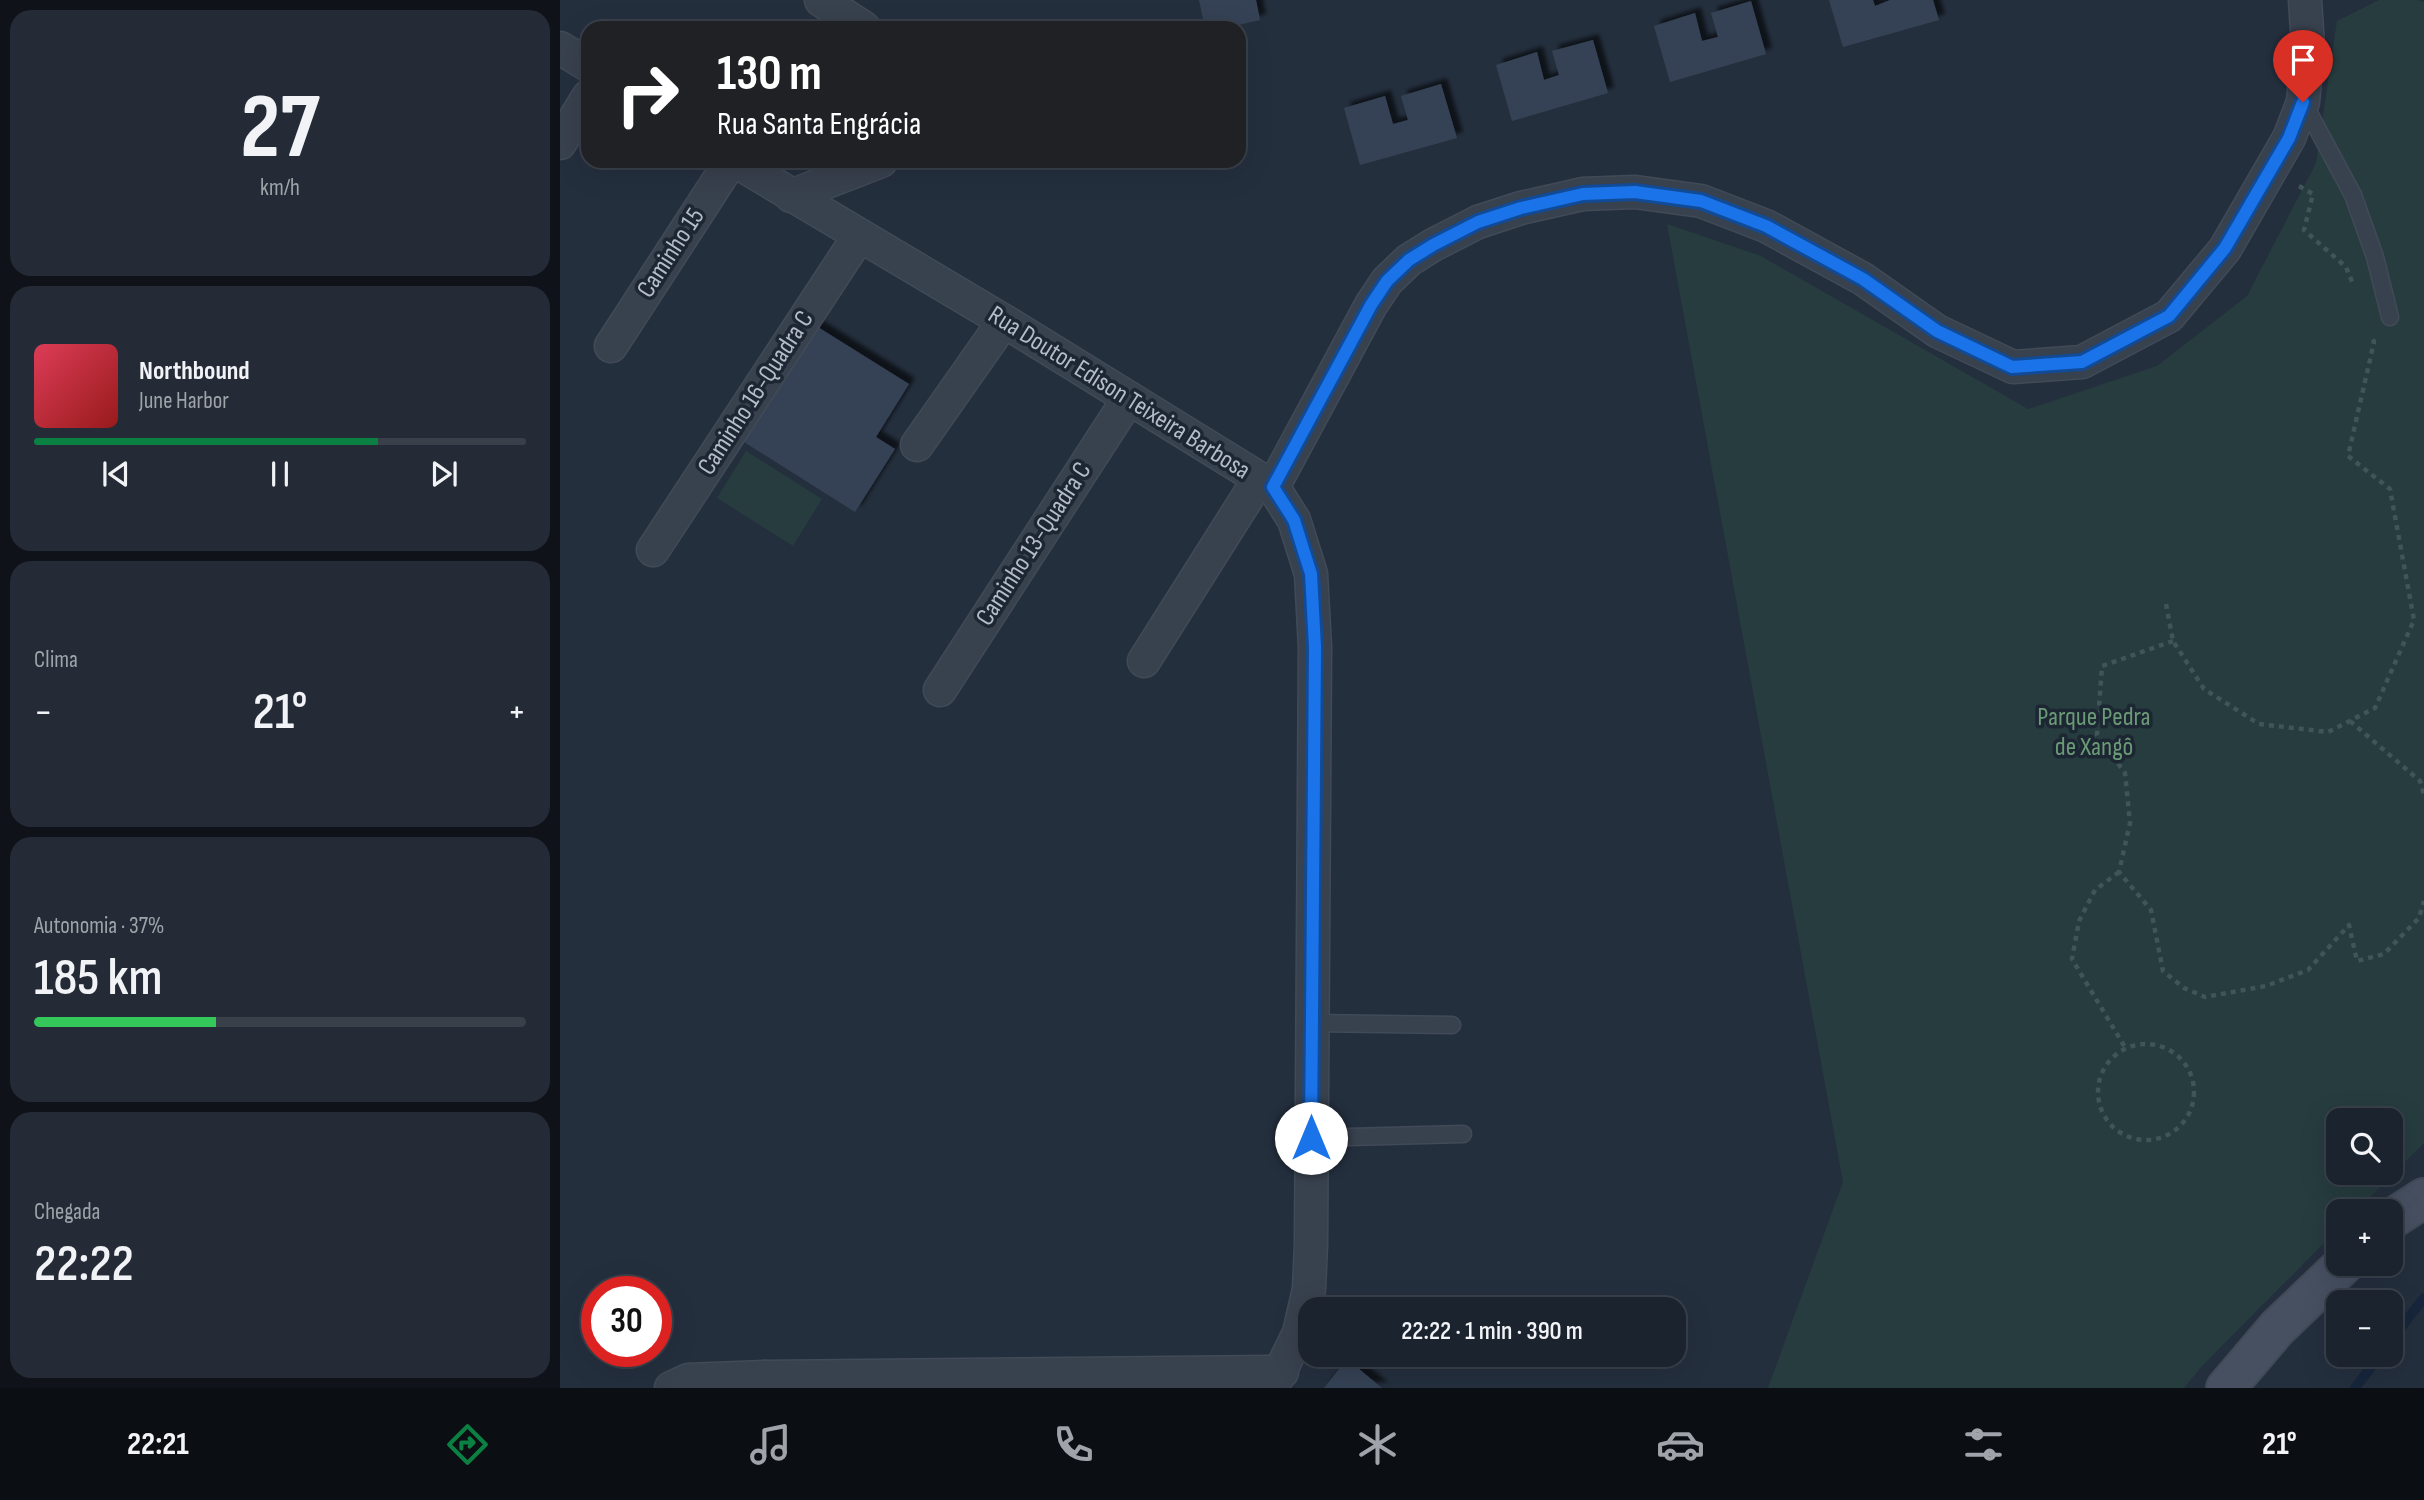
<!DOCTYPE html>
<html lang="pt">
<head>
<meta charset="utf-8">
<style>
	body { margin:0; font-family:"Sofia Sans Condensed",sans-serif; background:#242b36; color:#f1f3f6; height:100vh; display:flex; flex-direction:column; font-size:26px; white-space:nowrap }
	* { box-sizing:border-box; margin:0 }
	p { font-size:23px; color:#a0a4aa }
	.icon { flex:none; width:38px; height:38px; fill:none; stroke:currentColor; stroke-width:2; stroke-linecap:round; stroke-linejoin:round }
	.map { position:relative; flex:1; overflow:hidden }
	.sheet { display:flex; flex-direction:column; gap:10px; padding:10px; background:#0f1319; width:560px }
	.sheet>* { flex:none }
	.hud { position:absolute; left:21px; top:21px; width:665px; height:147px; border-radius:21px; box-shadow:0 7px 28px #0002,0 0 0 2px #39404a; background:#202124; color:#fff; overflow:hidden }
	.fabs { position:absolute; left:1766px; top:1108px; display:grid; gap:14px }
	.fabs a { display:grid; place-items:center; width:77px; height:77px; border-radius:14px; background:#1b232e; box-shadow:0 7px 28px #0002,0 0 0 2px #39404a; font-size:35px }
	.speed { position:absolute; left:21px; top:1276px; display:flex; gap:14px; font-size:35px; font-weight:700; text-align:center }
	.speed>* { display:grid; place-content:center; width:91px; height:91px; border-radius:50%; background:#1b232e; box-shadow:0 7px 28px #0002,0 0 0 2px #39404a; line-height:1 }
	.speed .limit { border:10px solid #d22; background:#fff; color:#111 }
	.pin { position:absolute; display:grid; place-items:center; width:60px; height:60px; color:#fff; margin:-72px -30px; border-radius:50% 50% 50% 0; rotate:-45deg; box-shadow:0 0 7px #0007 }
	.pin .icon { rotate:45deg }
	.me { position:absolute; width:77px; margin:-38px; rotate:0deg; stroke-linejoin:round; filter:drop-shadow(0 0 5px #0008) }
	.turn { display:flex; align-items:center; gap:24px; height:147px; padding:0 21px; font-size:32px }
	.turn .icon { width:91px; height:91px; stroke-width:2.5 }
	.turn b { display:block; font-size:49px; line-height:60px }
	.big { font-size:52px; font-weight:600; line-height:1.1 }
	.sheet .widget { flex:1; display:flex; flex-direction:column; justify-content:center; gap:10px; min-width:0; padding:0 24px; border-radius:21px; background:#242b36 }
	.sheet .dial { align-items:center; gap:0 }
	.dial b { font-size:91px; line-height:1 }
	.song { display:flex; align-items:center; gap:21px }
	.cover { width:84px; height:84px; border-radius:10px; background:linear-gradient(135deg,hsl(350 70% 55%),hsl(0 70% 35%)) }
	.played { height:7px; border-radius:4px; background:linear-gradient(90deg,#0b8043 70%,#39404a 70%) }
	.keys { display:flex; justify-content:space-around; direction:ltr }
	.heat { display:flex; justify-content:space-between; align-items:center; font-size:38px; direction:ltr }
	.charge { height:10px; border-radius:5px; background:linear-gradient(90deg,#34c759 37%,#39404a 0) }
	.trip { position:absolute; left:738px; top:1297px; width:388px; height:70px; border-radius:21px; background:#1b232e; box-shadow:0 7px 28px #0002,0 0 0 2px #39404a; font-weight:600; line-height:70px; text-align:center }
	.dock { display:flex; height:112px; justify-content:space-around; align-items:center; background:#0b0e12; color:#a0a4aa }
	.dock .icon { width:49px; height:49px }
	.dock .selected { color:#0b8043 }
	.dock b { font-size:32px; color:#f1f3f6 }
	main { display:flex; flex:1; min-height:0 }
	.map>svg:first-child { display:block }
</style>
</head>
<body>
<main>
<section class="sheet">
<div class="widget dial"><b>27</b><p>km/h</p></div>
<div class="widget">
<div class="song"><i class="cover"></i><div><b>Northbound</b><p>June Harbor</p></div></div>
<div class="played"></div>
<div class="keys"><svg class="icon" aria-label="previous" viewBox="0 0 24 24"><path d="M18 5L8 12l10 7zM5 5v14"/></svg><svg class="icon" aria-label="pause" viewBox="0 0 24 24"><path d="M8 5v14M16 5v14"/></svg><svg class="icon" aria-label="next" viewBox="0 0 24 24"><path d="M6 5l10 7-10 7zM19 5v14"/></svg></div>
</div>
<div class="widget"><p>Clima</p>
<div class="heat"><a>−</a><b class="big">21°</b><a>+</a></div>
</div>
<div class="widget"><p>Autonomia · 37%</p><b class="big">185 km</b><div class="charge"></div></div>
<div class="widget"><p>Chegada</p><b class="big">22:22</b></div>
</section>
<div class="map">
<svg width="1864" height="1388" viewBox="0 0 1864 1388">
	<defs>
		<filter id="shadow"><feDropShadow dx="6" dy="-6" stdDeviation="2" flood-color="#0009"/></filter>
	</defs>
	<rect width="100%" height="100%" fill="#242f3e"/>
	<g fill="#263c3f" fill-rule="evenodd">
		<path d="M1819,0h38l7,2v1141l-68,68h-18v18l-136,137 -18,22h-416l75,-206 -176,-958 94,32 267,153 129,-43 90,-70 69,-133 21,-142zM1778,1120h52v52h-52z"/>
		<polygon points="186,451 262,499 233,546 157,498"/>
	</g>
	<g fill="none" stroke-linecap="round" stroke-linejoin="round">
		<g stroke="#17263c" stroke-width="10">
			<polyline points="1830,1341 1864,1298"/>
			<polyline points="1795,1388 1821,1354"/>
		</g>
	</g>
	<g fill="#364354" filter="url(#shadow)">
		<polygon points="639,0 696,0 700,20 665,28 645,28"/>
		<polygon points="1269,0 1313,0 1315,6 1330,0 1373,0 1379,20 1283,47"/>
		<polygon points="1191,1 1206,54 1110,82 1094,26 1135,13 1142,41 1158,37 1151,13"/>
		<polygon points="1033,40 1048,93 952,121 936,65 977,52 984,80 999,75 992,51"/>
		<polygon points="881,84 897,138 800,165 784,108 825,96 833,124 848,120 841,96"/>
		<polygon points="253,324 349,384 316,437 335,449 295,512 181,440"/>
		<polygon points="787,1359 822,1388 764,1388"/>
	</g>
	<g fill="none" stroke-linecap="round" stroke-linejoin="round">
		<g stroke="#414a57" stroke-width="19">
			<g id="service">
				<polyline points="1743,102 1793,195 1815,257 1830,317"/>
				<polyline points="752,1023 892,1025"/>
				<polyline points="751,1138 903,1134"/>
			</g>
		</g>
		<g stroke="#414a57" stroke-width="35">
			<g id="minor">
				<polyline points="261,0 304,28"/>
				<polyline points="0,48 28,65"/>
				<polyline points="0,143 28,97"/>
				<polyline points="175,161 444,321 713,487 734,520 751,574 755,647 751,1244 749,1289 739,1333 712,1388"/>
				<polyline points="231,196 321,161"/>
				<polyline points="51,346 171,161"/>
				<polyline points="357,445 444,321"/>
				<polyline points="713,487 811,305 827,281 849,260 873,245 918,222 961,208 1023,194 1075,192 1141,201 1206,226 1303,279 1377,331 1453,367 1522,362 1609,316 1665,249 1729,138 1743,102 1748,46 1745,0"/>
				<polyline points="93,550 299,236"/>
				<polyline points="584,661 699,479"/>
				<polyline points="380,690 569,398"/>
				<polyline points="111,1388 128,1380 205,1377"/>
				<polyline points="205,1388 205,1377 722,1372"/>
			</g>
		</g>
		<g stroke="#414a57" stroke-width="42">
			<g id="secondary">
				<polyline points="1830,1220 1864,1198"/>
				<polyline points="1666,1388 1717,1328 1784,1264"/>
			</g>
		</g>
		<g stroke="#3f5557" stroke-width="4.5" stroke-dasharray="5 5" stroke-linecap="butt">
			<polyline points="1739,186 1753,194 1744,230 1786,267 1793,284"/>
			<polyline points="1606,604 1613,641 1644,689 1699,724 1768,732 1815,708 1854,620 1830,489 1788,456 1814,342 1811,335"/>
			<polyline points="1613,641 1542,666 1537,735 1565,773 1570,823 1559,872 1591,910 1603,971 1624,988 1645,997 1706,986 1748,970 1789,925 1797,961 1824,954 1859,918 1864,901"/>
			<polyline points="1790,721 1860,781 1864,795"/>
			<polyline points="1559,872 1535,890 1519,921 1512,959 1566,1049"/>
			<circle cx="1586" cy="1092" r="48"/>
		</g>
		<use href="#service" stroke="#38414e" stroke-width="16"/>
		<use href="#minor" stroke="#38414e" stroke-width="32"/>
		<use href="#secondary" stroke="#465061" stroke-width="38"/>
	</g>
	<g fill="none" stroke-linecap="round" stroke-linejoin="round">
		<g stroke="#114b97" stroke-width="18">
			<polyline id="route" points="751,1138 755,647 751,574 734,520 713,487 811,305 827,281 849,260 873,245 918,222 961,208 1023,194 1075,192 1141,201 1206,226 1303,279 1377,331 1452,367 1522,362 1609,316 1665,248 1729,138 1743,102"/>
		</g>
		<use href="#route" stroke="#1a73e8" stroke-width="12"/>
	</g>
	<g text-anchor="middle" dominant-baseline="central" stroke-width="7" stroke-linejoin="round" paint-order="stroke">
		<g font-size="26" fill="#b4bcc9" stroke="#1d2633">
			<text transform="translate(111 253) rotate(-57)">Caminho 15</text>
			<text transform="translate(196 393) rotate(-57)">Caminho 16-Quadra C</text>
			<text transform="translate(559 393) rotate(32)">Rua Doutor Edison Teixeira Barbosa</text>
			<text transform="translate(474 544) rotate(-57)">Caminho 13-Quadra C</text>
		</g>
		<g font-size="26" fill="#6b9a76" stroke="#1d2633">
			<text x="1534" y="717">Parque Pedra<tspan x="1534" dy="30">de Xangô</tspan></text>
		</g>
	</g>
</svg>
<div class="fabs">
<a><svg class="icon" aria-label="search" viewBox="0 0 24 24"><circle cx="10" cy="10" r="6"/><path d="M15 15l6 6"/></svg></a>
<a>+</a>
<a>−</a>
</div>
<div class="speed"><div class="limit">30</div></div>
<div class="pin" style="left:1743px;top:102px;background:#d93025"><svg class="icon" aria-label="arrive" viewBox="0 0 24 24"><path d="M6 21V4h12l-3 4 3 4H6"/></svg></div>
<svg class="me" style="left:751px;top:1138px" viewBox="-20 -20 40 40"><circle r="19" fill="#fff"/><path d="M0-13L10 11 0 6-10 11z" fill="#1a73e8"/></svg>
<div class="trip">22:22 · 1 min · 390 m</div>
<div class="hud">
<div class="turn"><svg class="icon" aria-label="right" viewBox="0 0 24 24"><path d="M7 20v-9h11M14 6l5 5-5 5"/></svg><div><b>130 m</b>Rua Santa Engrácia</div></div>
</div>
</div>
</main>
<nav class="dock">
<b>22:21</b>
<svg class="icon selected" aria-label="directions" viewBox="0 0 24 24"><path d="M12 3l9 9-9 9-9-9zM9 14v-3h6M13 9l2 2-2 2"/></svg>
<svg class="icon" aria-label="music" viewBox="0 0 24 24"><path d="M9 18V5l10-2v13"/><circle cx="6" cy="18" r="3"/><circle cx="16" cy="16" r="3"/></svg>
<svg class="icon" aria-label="phone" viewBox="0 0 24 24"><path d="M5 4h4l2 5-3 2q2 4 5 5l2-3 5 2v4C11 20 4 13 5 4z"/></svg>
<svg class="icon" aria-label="climate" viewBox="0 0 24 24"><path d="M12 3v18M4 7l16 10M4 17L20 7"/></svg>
<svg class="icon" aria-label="car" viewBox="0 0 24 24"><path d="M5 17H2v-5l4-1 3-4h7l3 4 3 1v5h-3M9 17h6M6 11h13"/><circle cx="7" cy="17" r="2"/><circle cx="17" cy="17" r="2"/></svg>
<svg class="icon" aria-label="filters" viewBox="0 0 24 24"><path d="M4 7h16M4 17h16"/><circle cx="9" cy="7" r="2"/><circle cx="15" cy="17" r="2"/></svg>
<b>21°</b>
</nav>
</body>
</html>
